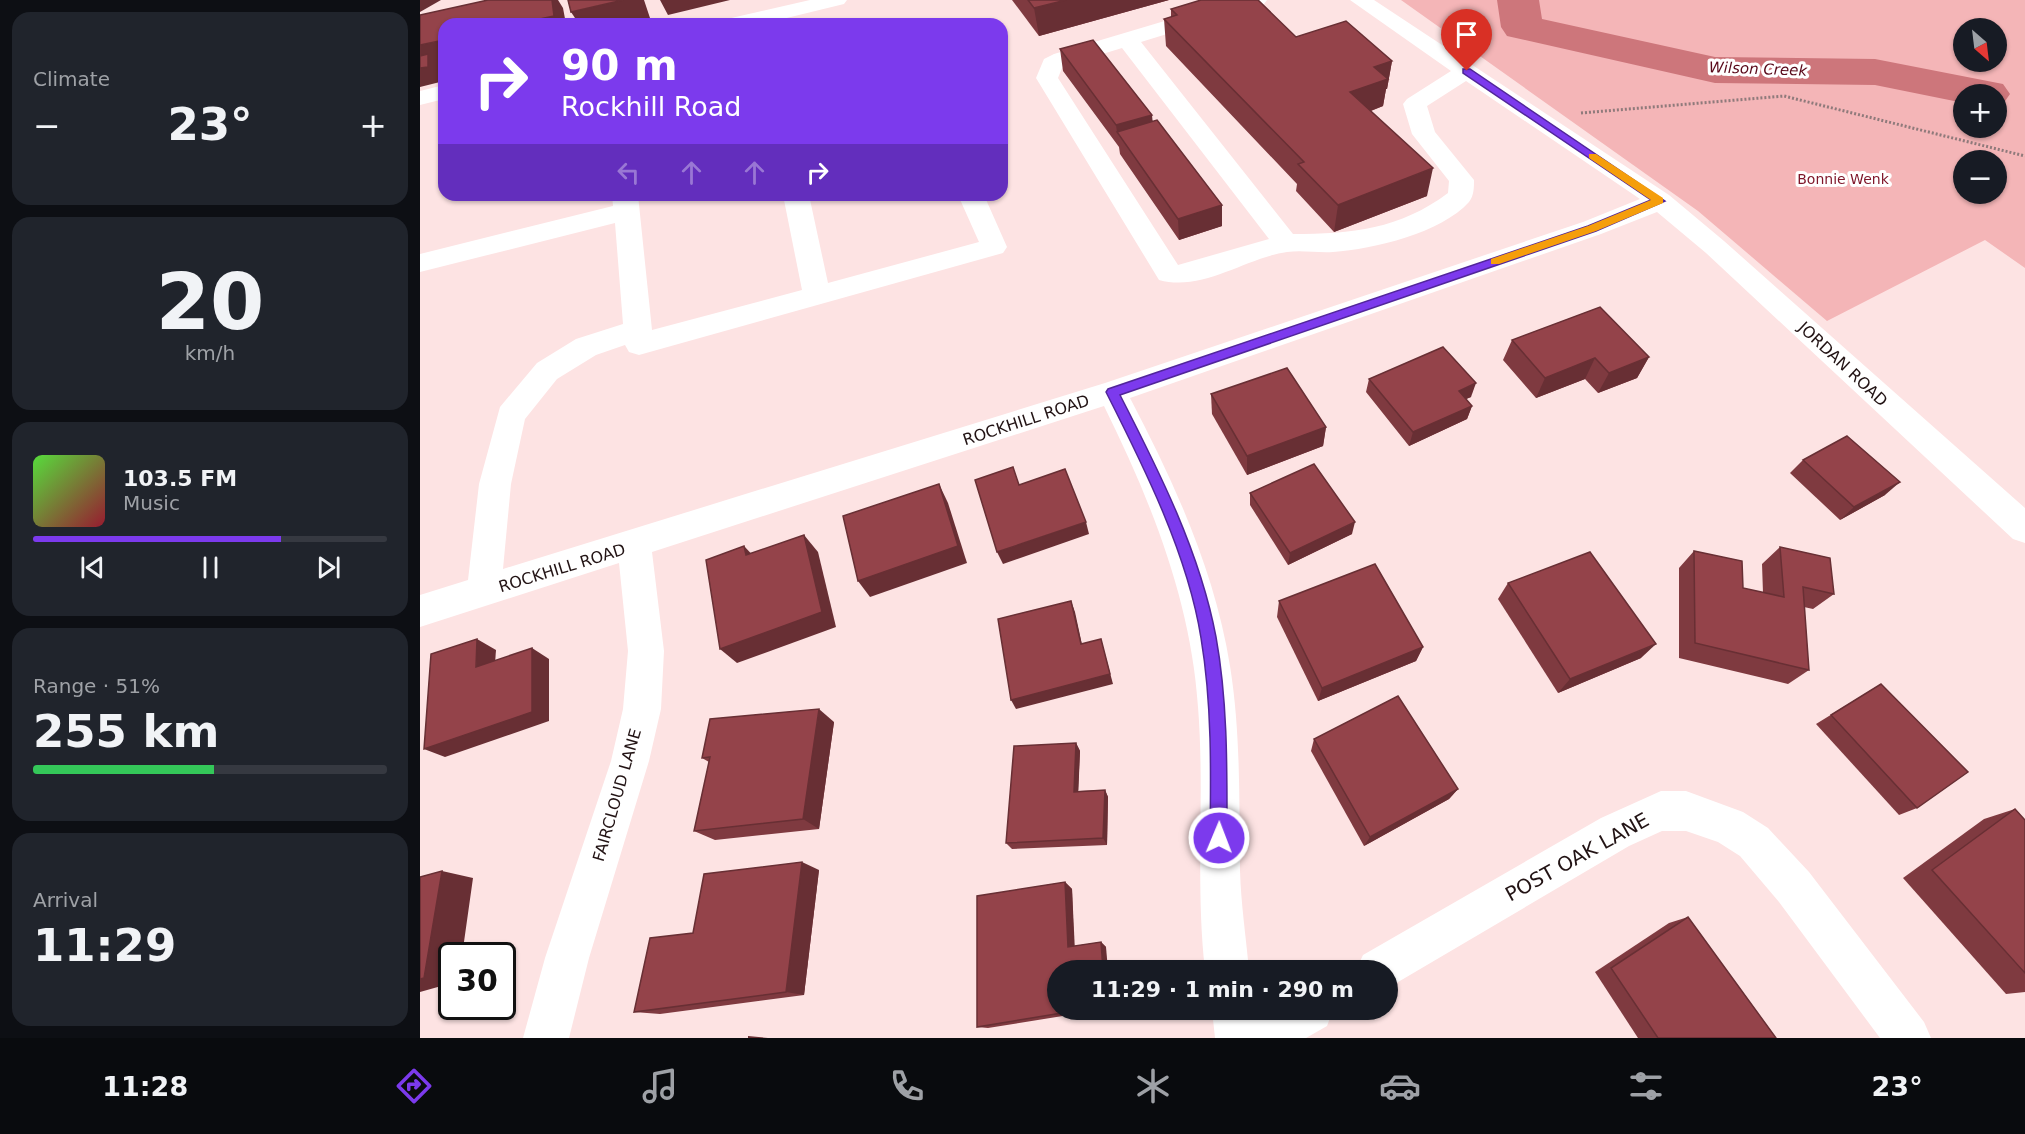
<!DOCTYPE html>
<html lang="en">
<head>
<meta charset="utf-8">
<style>
	body { margin:0; font-family:"DejaVu Sans",sans-serif; background:#20242c; color:#f1f3f6; height:100vh; display:flex; flex-direction:column; font-size:22px; white-space:nowrap }
	* { box-sizing:border-box; margin:0 }
	p { font-size:20px; color:#9ea1a6 }
	.icon { flex:none; width:33px; height:33px; fill:none; stroke:currentColor; stroke-width:2; stroke-linecap:round; stroke-linejoin:round }
	.map { position:relative; flex:1; overflow:hidden }
	.sheet { display:flex; flex-direction:column; gap:12px; padding:12px; background:#0d0f14; width:420px }
	.sheet>* { flex:none }
	.hud { position:absolute; left:18px; top:18px; width:570px; height:183px; border-radius:18px; box-shadow:0 2px 4px #0004; background:#7c3aed; color:#fff; overflow:hidden }
	.needle { width:39px; rotate:152deg }
	.tools { position:absolute; left:1533px; top:18px; display:grid; gap:12px }
	.tools a { display:grid; place-items:center; width:54px; height:54px; border-radius:50%; background:#171b24; box-shadow:0 2px 4px #0004; font-size:30px }
	.speed { position:absolute; left:18px; top:942px; display:flex; gap:12px; font-size:30px; font-weight:700; text-align:center }
	.speed>* { display:grid; place-content:center; width:78px; height:78px; border-radius:50%; background:#171b24; box-shadow:0 2px 4px #0004; line-height:1 }
	.speed .limit { border:3px solid #111; border-radius:9px; background:#fff; color:#111 }
	.pin { position:absolute; display:grid; place-items:center; width:51px; height:51px; color:#fff; margin:-62px -26px; border-radius:50% 50% 50% 0; rotate:-45deg; box-shadow:0 0 6px #0007 }
	.pin .icon { rotate:45deg }
	.me { position:absolute; width:66px; margin:-33px; rotate:1deg; stroke-linejoin:round; filter:drop-shadow(0 0 4px #0008) }
	.turn { display:flex; align-items:center; gap:21px; height:126px; padding:0 24px; font-size:27px }
	.turn .icon { width:78px; height:78px; stroke-width:2.5 }
	.turn b { display:block; font-size:42px; line-height:51px }
	.lanes { display:flex; align-items:center; height:57px; padding:0 24px; background:#0003; justify-content:center; gap:30px; direction:ltr }
	.lanes .off { opacity:.35 }
	.big { font-size:45px; font-weight:600; line-height:1.1 }
	.sheet .tile { flex:1; display:flex; flex-direction:column; justify-content:center; gap:9px; min-width:0; padding:0 21px; border-radius:18px; background:#20242c }
	.sheet .dial { align-items:center; gap:0 }
	.dial b { font-size:78px; line-height:1 }
	.song { display:flex; align-items:center; gap:18px }
	.cover { width:72px; height:72px; border-radius:9px; background:linear-gradient(135deg,hsl(110 70% 55%),hsl(350 70% 35%)) }
	.played { height:6px; border-radius:3px; background:linear-gradient(90deg,#7c3aed 70%,#363941 70%) }
	.keys { display:flex; justify-content:space-around; direction:ltr }
	.heat { display:flex; justify-content:space-between; align-items:center; font-size:33px; direction:ltr }
	.charge { height:9px; border-radius:4px; background:linear-gradient(90deg,#34c759 51%,#363941 0) }
	.trip { position:absolute; left:627px; top:960px; width:351px; height:60px; border-radius:30px; background:#171b24; box-shadow:0 2px 4px #0004; font-weight:600; line-height:60px; text-align:center }
	.dock { display:flex; height:96px; justify-content:space-around; align-items:center; background:#090b0e; color:#9ea1a6 }
	.dock .icon { width:42px; height:42px }
	.dock .on { color:#7c3aed }
	.dock b { font-size:27px; color:#f1f3f6 }
	main { display:flex; flex:1; min-height:0 }
	.map>svg:first-child { display:block }
</style>
</head>
<body>
<main>
<section class="sheet">
<div class="tile"><p>Climate</p>
<div class="heat"><a>−</a><b class="big">23°</b><a>+</a></div>
</div>
<div class="tile dial"><b>20</b><p>km/h</p></div>
<div class="tile">
<div class="song"><i class="cover"></i><div><b>103.5 FM</b><p>Music</p></div></div>
<div class="played"></div>
<div class="keys"><svg class="icon" aria-label="previous" viewBox="0 0 24 24"><path d="M18 5L8 12l10 7zM5 5v14"/></svg><svg class="icon" aria-label="pause" viewBox="0 0 24 24"><path d="M8 5v14M16 5v14"/></svg><svg class="icon" aria-label="next" viewBox="0 0 24 24"><path d="M6 5l10 7-10 7zM19 5v14"/></svg></div>
</div>
<div class="tile"><p>Range · 51%</p><b class="big">255 km</b><div class="charge"></div></div>
<div class="tile"><p>Arrival</p><b class="big">11:29</b></div>
</section>
<div class="map">
<svg width="1605" height="1038" viewBox="0 0 1605 1038">
	<rect width="100%" height="100%" fill="#fde3e3"/>
	<path fill="#f4b5b7" fill-rule="evenodd" d="M981,0h624v268l-40,-28 -158,81 -129,-110zM1544,28h32v34h-32zM1544,94h32v34h-32zM1544,160h32v34h-32z"/>
	<g fill="none" stroke-linecap="round" stroke-linejoin="round">
		<polygon fill="#cd767b" fill-rule="evenodd" points="1077,0 1119,0 1122,19 1295,57 1455,59 1583,84 1590,94 1583,104 1576,105 1576,94 1544,94 1544,103 1455,85 1295,83 1087,36 1081,27"/>
		<polyline stroke="#8f7a7b" stroke-width="3" stroke-dasharray="2 2" stroke-linecap="butt" points="1161,113 1364,96 1605,156"/>
		<g fill="#fff" fill-rule="evenodd">
			<polygon points="390,0 427,0 424,4 342,24 304,24 307,19"/>
			<path d="M815,0h32l-3,4 -123,38 152,192c59,0 107,-5 155,-41l1,-12 -37,-47 -9,-30 4,-5 44,-28 -101,-71h24l295,195 55,46 301,267v35l-12,-4 -307,-286 -49,-41 -56,22 -471,164c44,84 85,173 100,268 11,68 9,136 10,205 1,33 6,66 9,99h-44c-10,-88 0,-175 -7,-263 -7,-106 -47,-206 -94,-301l-452,146 12,99 -3,58 -12,52 -60,197 -20,80h-46l22,-80 66,-197 12,-52 5,-58 -9,-88 -199,64v-32l48,-15 11,-96 21,-77 37,-44 39,-24 47,-15 -8,-101 -195,49v-18l193,-48 -1,-11h26l14,135 150,-40 -19,-95h26l19,88 151,-41 -21,-47h26l23,52 -4,6 -364,102 -10,-3 -4,-7 -29,10 -39,24 -32,40 -14,65 -8,85 602,-186 478,-161 57,-23 -174,-118 -39,25 8,26 39,48c0,7 0,16 -5,22 -28,31 -95,47 -136,50 -15,1 -31,-2 -46,0 -42,6 -84,40 -128,28l-123,-202 8,-19 10,-5zM702,48l147,191 -91,26 -120,-187 4,-10 8,-4z"/>
			<polygon points="24,85 24,99 0,105 0,91"/>
			<polygon points="1241,791 1266,791 1323,812 1348,828 1389,872 1504,1022 1511,1038 1460,1038 1359,902 1320,856 1298,842 1266,831 1242,831 1209,846 973,985 968,988 968,970 936,970 943,955 1181,818"/>
			<polygon points="792,1010 836,1010 837,1016 849,1010 913,1010 907,1026 886,1038 795,1038"/>
		</g>
	</g>
	<g fill="#7f3a40">
		<polygon points="592,0 749,0 619,36"/>
		<polygon points="751,9 876,37 972,61 967,89 966,89 963,106 951,111 1007,196 914,232 876,191 877,184 746,46 744,19 751,17"/>
		<polygon points="640,49 733,121 802,205 802,226 759,240 700,154 699,147 643,71"/>
		<polygon points="1092,340 1229,357 1217,378 1178,393 1165,379 1116,398 1083,360"/>
		<polygon points="949,379 1051,397 1046,399 1052,406 1047,419 989,446 946,392"/>
		<polygon points="791,394 906,427 903,446 827,475 792,414"/>
		<polygon points="1383,460 1465,495 1420,520 1370,473"/>
		<polygon points="830,493 932,534 868,565 830,505"/>
		<polygon points="1360,547 1414,594 1393,609 1384,607 1389,670 1368,684 1259,658 1259,568 1274,551 1323,588 1343,593 1342,564"/>
		<polygon points="1088,583 1221,658 1138,693 1078,599"/>
		<polygon points="859,601 1003,647 996,661 898,701 857,617"/>
		<polygon points="1461,684 1497,808 1479,815 1396,724"/>
		<polygon points="414,722 399,829 295,840 274,831 289,762 282,758"/>
		<polygon points="894,739 1038,789 1029,799 944,846 891,751"/>
		<polygon points="656,743 660,751 658,791 685,790 688,797 687,845 592,849 586,843"/>
		<polygon points="1595,809 1605,820 1605,992 1586,994 1483,878 1564,819"/>
		<polygon points="399,870 384,995 240,1014 214,1012 273,933"/>
		<polygon points="645,882 652,889 654,946 681,942 686,947 638,1010 680,1010 568,1028 557,1027"/>
		<polygon points="1268,917 1356,1038 1218,1038 1175,972 1249,923"/>
	</g>
	<g fill="#682f34">
		<polygon points="0,0 21,0 0,12"/>
		<polygon points="132,0 138,0 143,8 146,24 96,24"/>
		<polygon points="203,0 224,0 230,18 206,24 159,24 151,12"/>
		<polygon points="240,0 310,0 248,15"/>
		<polygon points="646,0 749,0 619,36 614,8"/>
		<polygon points="24,40 24,66 18,67 20,69 20,82 0,87 0,45"/>
		<polygon points="972,61 967,89 966,89 963,106 926,120 930,92 954,67"/>
		<polygon points="732,115 734,136 697,132 699,147 696,125"/>
		<polygon points="1013,168 1007,196 914,232 918,205"/>
		<polygon points="802,205 802,226 759,240 758,219"/>
		<polygon points="1229,357 1217,378 1178,393 1189,373"/>
		<polygon points="1175,358 1165,379 1116,398 1125,378"/>
		<polygon points="1056,383 1051,397 1034,404 1039,391"/>
		<polygon points="1052,406 1047,419 989,446 993,432"/>
		<polygon points="906,427 903,446 827,475 827,456"/>
		<polygon points="1480,482 1465,495 1420,520 1434,507"/>
		<polygon points="519,484 528,503 547,563 450,597 438,581"/>
		<polygon points="666,522 669,534 583,564 577,552"/>
		<polygon points="935,522 932,534 868,565 870,553"/>
		<polygon points="384,535 398,552 416,627 317,663 300,649"/>
		<polygon points="324,546 340,563 326,555"/>
		<polygon points="651,601 655,612 664,654 661,644"/>
		<polygon points="57,639 76,650 74,677 56,667"/>
		<polygon points="681,639 693,684 596,709 591,700"/>
		<polygon points="1236,644 1221,658 1138,693 1150,679"/>
		<polygon points="1003,647 996,661 898,701 902,688"/>
		<polygon points="112,648 129,659 129,721 25,757 4,749"/>
		<polygon points="399,709 414,722 399,829 383,819"/>
		<polygon points="656,743 660,751 658,799 654,792"/>
		<polygon points="1038,789 1029,799 944,846 950,837"/>
		<polygon points="685,790 688,797 687,845 683,838"/>
		<polygon points="382,862 399,870 384,995 366,992"/>
		<polygon points="22,871 53,878 42,956 32,956 32,983 0,992 0,979"/>
		<polygon points="645,882 652,889 655,952 648,947"/>
		<polygon points="681,942 686,947 688,970 683,970"/>
		<polygon points="328,1036 348,1038 328,1038"/>
	</g>
	<g fill="#94434a" stroke="#682f34" stroke-width="1.5">
		<polygon points="68,0 132,0 134,16 96,24 24,24 24,40 0,45 0,15"/>
		<polygon points="148,0 203,0 151,12"/>
		<polygon points="608,0 646,0 614,8"/>
		<polygon points="781,0 838,0 876,37 926,21 972,61 954,67 968,79 930,92 1013,168 918,205 878,164 884,162 744,19 757,15 751,9"/>
		<polygon points="673,40 732,115 696,125 640,49"/>
		<polygon points="8,54 8,67 0,68 0,56"/>
		<polygon points="737,120 802,205 758,219 697,132"/>
		<polygon points="1180,307 1229,357 1189,373 1175,358 1125,378 1092,340"/>
		<polygon points="1023,347 1056,383 1039,391 1052,406 993,432 949,379"/>
		<polygon points="867,368 906,427 827,456 791,394"/>
		<polygon points="1427,436 1480,482 1434,507 1383,460"/>
		<polygon points="894,464 935,522 870,553 830,493"/>
		<polygon points="593,467 599,485 645,469 666,522 577,552 555,480"/>
		<polygon points="519,484 538,546 438,581 423,516"/>
		<polygon points="384,535 402,612 300,649 286,560 324,546 326,555"/>
		<polygon points="1360,547 1410,558 1414,594 1383,587 1389,670 1275,643 1274,551 1322,561 1323,588 1364,597"/>
		<polygon points="1170,552 1236,644 1150,679 1088,583"/>
		<polygon points="955,564 1003,647 902,688 859,601"/>
		<polygon points="651,601 661,644 681,639 690,674 591,700 578,619"/>
		<polygon points="57,639 56,667 112,648 112,712 4,749 11,654"/>
		<polygon points="1461,684 1548,772 1497,808 1411,715"/>
		<polygon points="978,696 1038,789 950,837 894,739"/>
		<polygon points="399,709 383,819 274,831 290,757 282,758 290,719"/>
		<polygon points="656,743 654,792 685,790 683,838 586,843 594,746"/>
		<polygon points="1595,809 1605,820 1605,973 1512,870"/>
		<polygon points="382,862 366,992 214,1012 230,938 273,933 284,874"/>
		<polygon points="22,871 4,978 0,979 0,877"/>
		<polygon points="645,882 648,947 681,942 683,970 638,970 638,1010 660,1010 557,1027 557,896"/>
		<polygon points="1268,917 1356,1038 1238,1038 1191,968"/>
	</g>
	<path fill="#7c3aed" stroke="#51269a" stroke-width="1.5" d="M1043,69h7l195,132 -69,30 -476,164c39,76 80,157 96,242 12,66 11,135 11,201l-2,6 -6,2 -6,-2 -3,-6c1,-67 2,-134 -9,-200 -13,-83 -57,-171 -95,-246l2,-3 480,-163 63,-26 -188,-127z"/>
	<polygon fill="#f59e0b" points="1169,154 1176,154 1243,198 1243,203 1176,231 1079,264 1071,264 1071,259 1168,226 1231,200 1169,158"/>
	<g text-anchor="middle" dominant-baseline="central" stroke-width="6" stroke-linejoin="round" paint-order="stroke">
		<g font-size="14" fill="#7e1529" stroke="#fff">
			<text x="1423" y="179">Bonnie Wenk</text>
		</g>
		<g font-size="15" font-style="italic" fill="#590819" stroke="#fff">
			<text transform="translate(1338 69) rotate(2)">Wilson Creek</text>
		</g>
		<g font-size="16" fill="#221314" stroke="#fff">
			<text transform="translate(1423 364) rotate(43)">JORDAN ROAD</text>
			<text transform="translate(606 420) rotate(-18)">ROCKHILL ROAD</text>
			<text transform="translate(142 568) rotate(-17)">ROCKHILL ROAD</text>
			<text transform="translate(197 795) rotate(-74)">FAIRCLOUD LANE</text>
		</g>
		<g font-size="20" fill="#221314" stroke="#fff">
			<text transform="translate(1157 857) rotate(-29)">POST OAK LANE</text>
		</g>
	</g>
</svg>
<div class="tools">
<a><svg class="needle" viewBox="-14 -14 28 28"><path d="M0-13l5 13h-10z" fill="#e53935"/><path d="M0 13l5-13h-10z" fill="#9ea1a6"/></svg></a>
<a>+</a>
<a>−</a>
</div>
<div class="speed"><div class="limit">30</div></div>
<div class="pin" style="left:1047px;top:71px;background:#d93025"><svg class="icon" aria-label="arrive" viewBox="0 0 24 24"><path d="M6 21V4h12l-3 4 3 4H6"/></svg></div>
<svg class="me" style="left:799px;top:838px" viewBox="-20 -20 40 40"><circle r="17" fill="#7c3aed" stroke="#fff" stroke-width="3"/><path d="M0-11L8 9 0 5-8 9z" fill="#fff"/></svg>
<div class="trip">11:29 · 1 min · 290 m</div>
<div class="hud">
<div class="turn"><svg class="icon" aria-label="right" viewBox="0 0 24 24"><path d="M7 20v-9h11M14 6l5 5-5 5"/></svg><div><b>90 m</b>Rockhill Road</div></div>
<div class="lanes"><svg class="icon off" aria-label="left" viewBox="0 0 24 24"><path d="M17 20v-9H6M10 6l-5 5 5 5"/></svg><svg class="icon off" aria-label="ahead" viewBox="0 0 24 24"><path d="M12 20V5M6 11l6-6 6 6"/></svg><svg class="icon off" aria-label="ahead" viewBox="0 0 24 24"><path d="M12 20V5M6 11l6-6 6 6"/></svg><svg class="icon" aria-label="right" viewBox="0 0 24 24"><path d="M7 20v-9h11M14 6l5 5-5 5"/></svg></div>
</div>
</div>
</main>
<nav class="dock">
<b>11:28</b>
<svg class="icon on" aria-label="directions" viewBox="0 0 24 24"><path d="M12 3l9 9-9 9-9-9zM9 14v-3h6M13 9l2 2-2 2"/></svg>
<svg class="icon" aria-label="music" viewBox="0 0 24 24"><path d="M9 18V5l10-2v13"/><circle cx="6" cy="18" r="3"/><circle cx="16" cy="16" r="3"/></svg>
<svg class="icon" aria-label="phone" viewBox="0 0 24 24"><path d="M5 4h4l2 5-3 2q2 4 5 5l2-3 5 2v4C11 20 4 13 5 4z"/></svg>
<svg class="icon" aria-label="climate" viewBox="0 0 24 24"><path d="M12 3v18M4 7l16 10M4 17L20 7"/></svg>
<svg class="icon" aria-label="car" viewBox="0 0 24 24"><path d="M5 17H2v-5l4-1 3-4h7l3 4 3 1v5h-3M9 17h6M6 11h13"/><circle cx="7" cy="17" r="2"/><circle cx="17" cy="17" r="2"/></svg>
<svg class="icon" aria-label="filters" viewBox="0 0 24 24"><path d="M4 7h16M4 17h16"/><circle cx="9" cy="7" r="2"/><circle cx="15" cy="17" r="2"/></svg>
<b>23°</b>
</nav>
</body>
</html>
